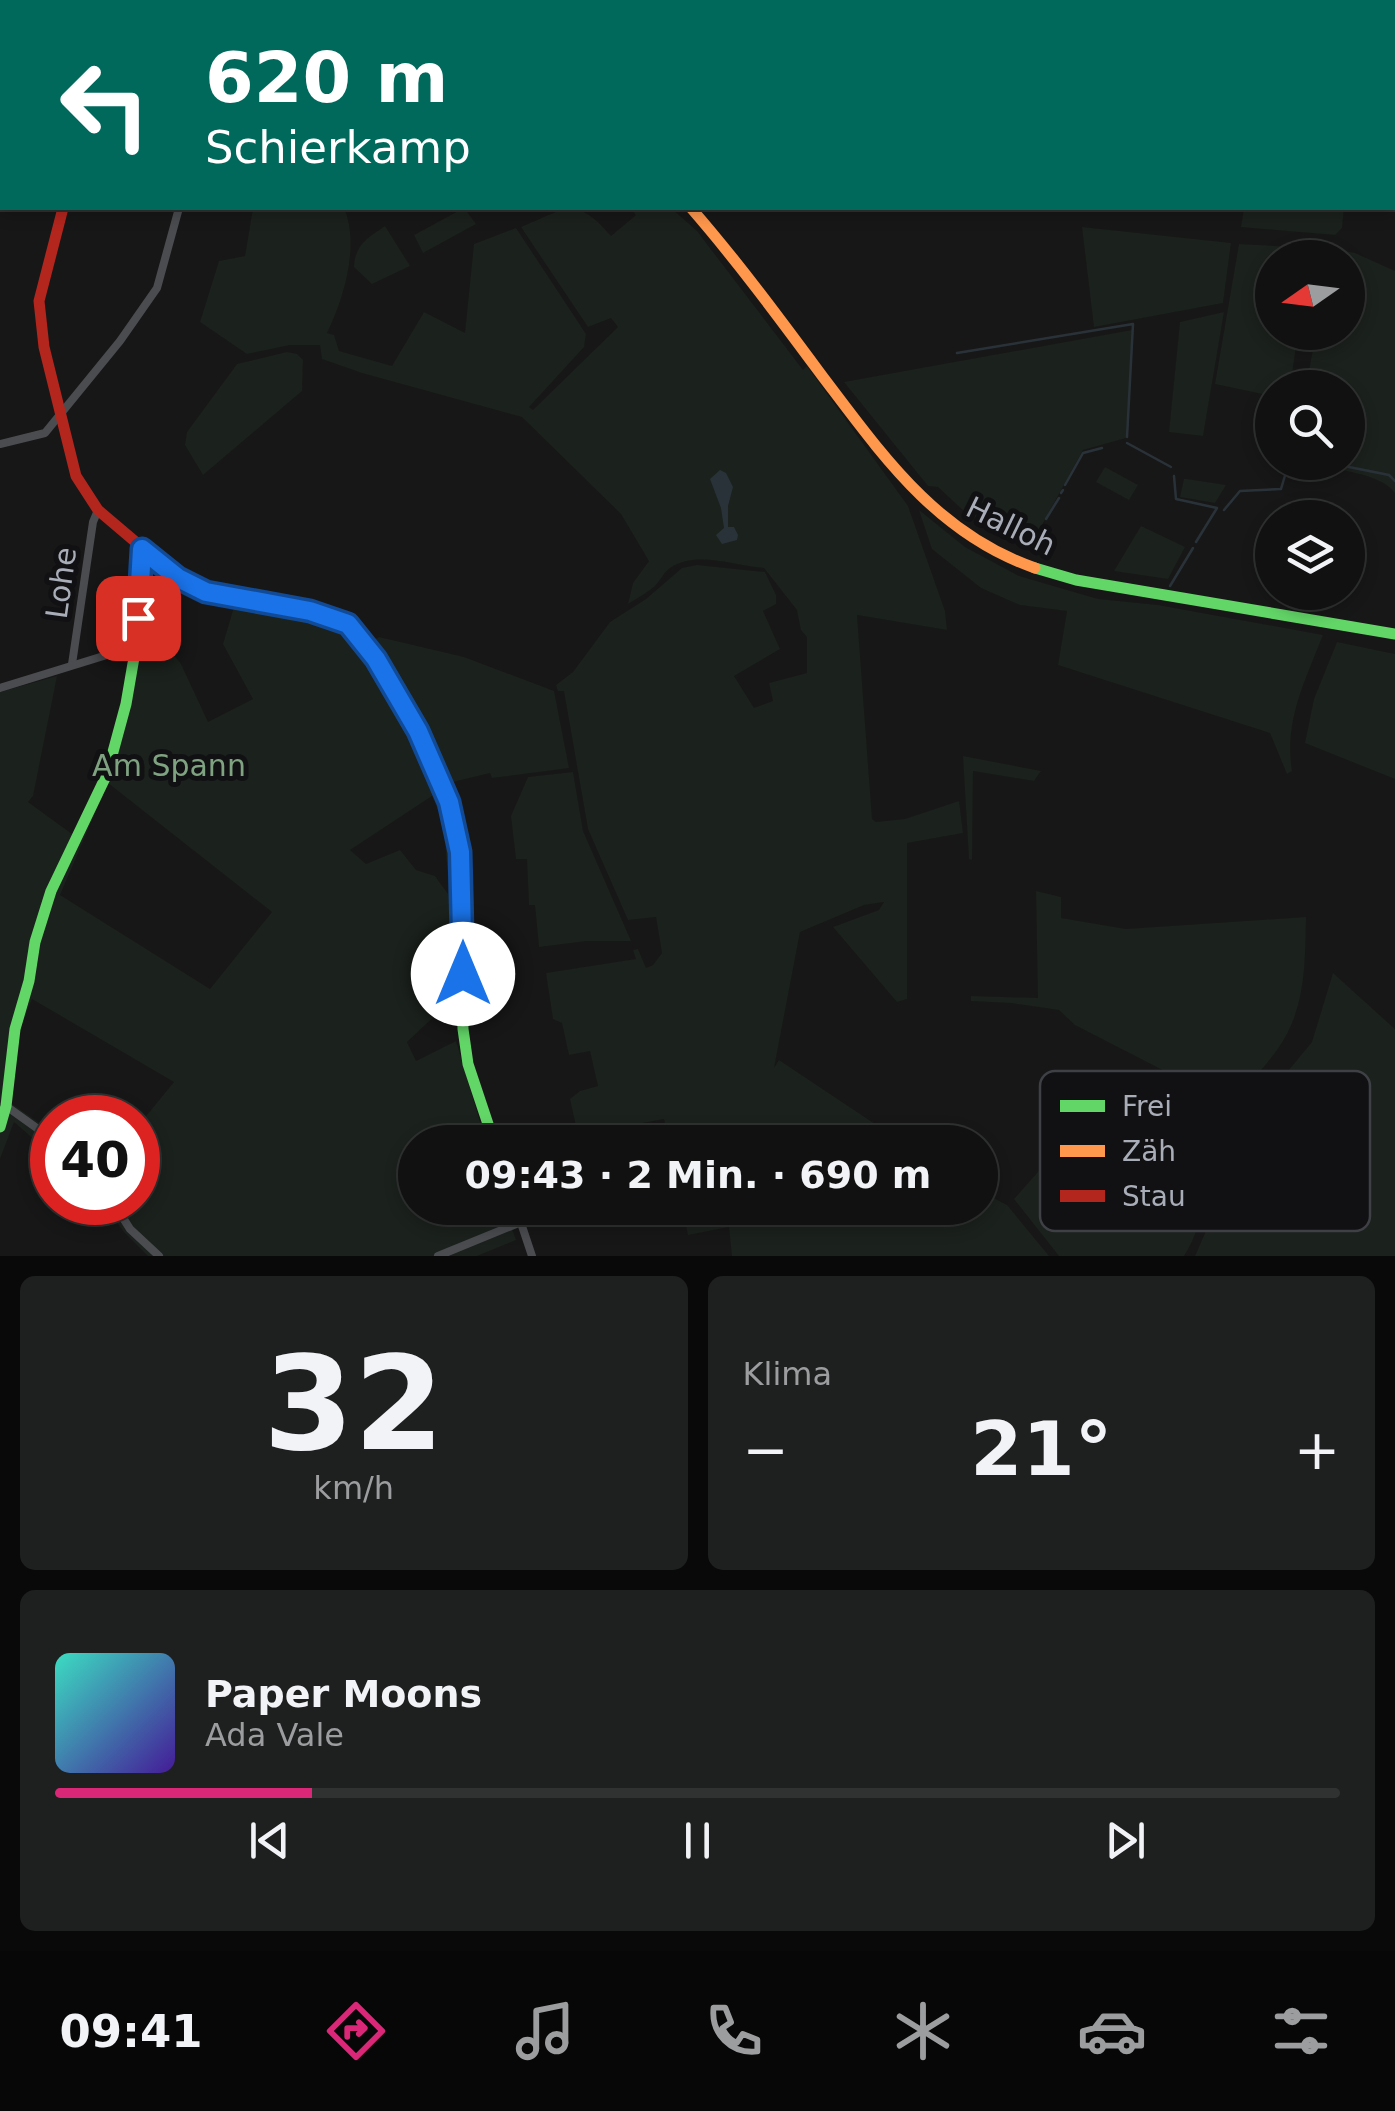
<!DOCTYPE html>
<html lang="de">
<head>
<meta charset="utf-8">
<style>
	body { margin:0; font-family:"DejaVu Sans",sans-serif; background:#1e1f1f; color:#f1f3f6; height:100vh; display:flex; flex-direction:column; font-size:38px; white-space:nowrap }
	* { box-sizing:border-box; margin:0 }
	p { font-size:32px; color:#9c9d9f }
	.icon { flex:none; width:55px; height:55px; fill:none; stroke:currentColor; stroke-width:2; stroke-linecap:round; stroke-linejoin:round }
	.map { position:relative; height:1256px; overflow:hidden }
	.panel { display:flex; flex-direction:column; gap:20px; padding:20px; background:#090909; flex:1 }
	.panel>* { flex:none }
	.guide { position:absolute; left:0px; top:0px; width:1395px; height:210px; box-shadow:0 5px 15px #0003,0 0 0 2px #303131; background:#00695c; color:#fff; overflow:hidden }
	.needle { width:65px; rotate:256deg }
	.fabs { position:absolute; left:1255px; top:240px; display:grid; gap:20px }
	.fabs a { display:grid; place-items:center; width:110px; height:110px; border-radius:50%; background:#111; box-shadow:0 5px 15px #0003,0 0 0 2px #303131; font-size:50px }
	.speed { position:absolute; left:30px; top:1095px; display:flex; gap:20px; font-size:50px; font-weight:700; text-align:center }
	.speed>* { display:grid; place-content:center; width:130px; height:130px; border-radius:50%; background:#111; box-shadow:0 5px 15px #0003,0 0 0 2px #303131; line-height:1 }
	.speed .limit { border:15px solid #d22; background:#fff; color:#111 }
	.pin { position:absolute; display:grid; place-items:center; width:85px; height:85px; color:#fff; margin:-42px; border-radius:20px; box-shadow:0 5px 15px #0006 }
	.me { position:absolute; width:110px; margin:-55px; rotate:0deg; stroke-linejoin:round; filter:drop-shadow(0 0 8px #0008) }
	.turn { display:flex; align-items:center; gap:35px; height:210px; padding:0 40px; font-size:45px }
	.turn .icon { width:130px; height:130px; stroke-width:2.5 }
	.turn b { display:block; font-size:70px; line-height:85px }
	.big { font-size:75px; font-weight:700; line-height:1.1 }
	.panel .widget { flex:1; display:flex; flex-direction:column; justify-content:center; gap:15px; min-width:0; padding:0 35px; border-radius:15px; background:#1e1f1f }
	.panel .dial { align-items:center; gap:0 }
	.dial b { font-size:130px; line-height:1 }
	.song { display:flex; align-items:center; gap:30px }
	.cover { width:120px; height:120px; border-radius:15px; background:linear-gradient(135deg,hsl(170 70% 55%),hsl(260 70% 35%)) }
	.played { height:10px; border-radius:5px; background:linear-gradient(90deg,#db2777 20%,#303131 20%) }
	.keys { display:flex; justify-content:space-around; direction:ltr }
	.heat { display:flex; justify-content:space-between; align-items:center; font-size:55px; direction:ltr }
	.panel .tiles { flex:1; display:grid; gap:20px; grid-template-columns:1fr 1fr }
	.widget:last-child { grid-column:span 2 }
	.trip { position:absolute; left:398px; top:1125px; width:600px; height:100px; border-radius:50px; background:#111; box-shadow:0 5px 15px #0003,0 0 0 2px #303131; font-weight:700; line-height:100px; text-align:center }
	.dock { display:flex; height:160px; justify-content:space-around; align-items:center; background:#070707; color:#9c9d9f }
	.dock .icon { width:70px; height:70px }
	.dock .on { color:#db2777 }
	.dock b { font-size:45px; color:#f1f3f6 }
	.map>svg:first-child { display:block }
</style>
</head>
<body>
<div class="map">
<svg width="1395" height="1256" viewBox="0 0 1395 1256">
	<rect width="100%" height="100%" fill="#171717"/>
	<g fill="#1b211c" fill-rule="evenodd">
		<polygon points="943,0 1395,0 1395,87 1392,2"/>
		<path d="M253,208h91c16,37 0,90 -17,125l7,2 5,16 53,15 32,-54 41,21 9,-89 42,-16 70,106 -2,13 -55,60 4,3 85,-83 -7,-9 -23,9 -67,-100c44,-18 55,-32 90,9l25,-21 -6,-7h41l26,23 106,139 4,-4 101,140 37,105 2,19 -90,-15 15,204 4,3 29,-3 54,-18 4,32 -56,10v156l-10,3 -64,-75 46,-17 5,-8 -20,3 -64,27 -26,136 5,-8 123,82h-233l-5,-23 -86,16 -8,-36 10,-8 18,-5 -8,-35 -21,4 -7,-32 -9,-4 -7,-46 90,-14 -3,-9 5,-1 8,19 7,-3 9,-12 -6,-36 -28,3 -40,-91 -24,-138h-6l-2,-6 17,-13 37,-50 36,-23 36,-31 15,-3 68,7 11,23v9l-13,7 17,38 -46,27 20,32 19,-7 -4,-18 38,-10v-36l-6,-7 -4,-20 -33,-42c-30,-2 -67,-18 -94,0 -7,5 -9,12 -15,18 -8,7 -18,12 -27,18l5,-21 16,-22 -28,-47 -99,-97 -160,-44 -40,-14 -2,-14h-30l-43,9 -47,-32 19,-61 26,-5z"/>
		<polygon points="464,208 476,224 423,253 414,235"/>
		<polygon points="1244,208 1344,208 1342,228 1335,235 1241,227"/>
		<path d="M385,226l25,40 -38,18 -18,-17c1,-23 14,-29 31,-41z"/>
		<polygon points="1082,227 1231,243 1223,303 1094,327"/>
		<polygon points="1239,244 1311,248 1309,257 1272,258 1272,332 1298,333 1290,387 1272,388 1272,396 1215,384"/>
		<path d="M1332,249l23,4 40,18v222c-14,-21 -70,-25 -96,-30l49,-1v-74l-42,-1 10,-54 32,-1v-74l-20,-1z"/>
		<polygon points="1224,312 1203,436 1169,432 1180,322"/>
		<polygon points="1132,330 1126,438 1083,450 1031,545 967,514 938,487 928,486 844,382"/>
		<polygon points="287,352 297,354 303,360 302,391 203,475 185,445 187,432 237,364"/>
		<polygon points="1105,467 1138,485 1129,500 1096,482"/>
		<polygon points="1184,479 1187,479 1226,485 1215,503 1180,497"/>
		<path d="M919,510l46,37 54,29 79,23 60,6 165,30c-18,46 -39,86 -31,136l-5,3 -17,-41 -212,-68 9,-54 -47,-6 -39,-17 -49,-39z"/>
		<polygon points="1141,526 1185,547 1168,579 1114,571"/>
		<path d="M234,607l65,9 43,11 19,19 59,94 29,77 -2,5h-4l-11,-26 -82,54 16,14 34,-14 16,20 19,6 13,18c2,-21 -5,-46 -2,-66h5l6,31 3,109 -9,-1 -23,17 13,26 -34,32 9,19 40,-20 30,101h-71v66h90l11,32 -39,16h-329l-24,-24 -22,-29 36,-1v-76l36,-44 -142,-83 -14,35 -7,69 41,29v23l-38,-33 -14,37v-467l57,-16 -24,120 -5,6 44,32 33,-62 37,-158 39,50 27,58 45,-23 -30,-55zM108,783l164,129 -62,77 -150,-94z"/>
		<polygon points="366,632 374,640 379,637 464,657 554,691 569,768 492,778 490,773 453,782 460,816 457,819 438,759 416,714 362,634"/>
		<polygon points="1337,642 1395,654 1395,779 1305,743 1314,699"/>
		<polygon points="963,756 1041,771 1034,781 973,771 972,860 969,859"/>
		<polygon points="573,772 583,831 631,941 587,941 539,947 535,905 529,905 527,859 516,859 511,816 528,777"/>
		<path d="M1036,891l25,6v21l65,11 180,-12c-1,48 0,93 -29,133 -19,27 -47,49 -58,81 -15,41 -10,87 -35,125h-125l-45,-57 31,-35 114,41 21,-126 -105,-54 -16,-15 -48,-7 -40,-2v-5l67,2z"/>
		<polygon points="1333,973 1395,1029 1395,1256 1195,1256 1213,1215 1230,1141 1312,1042"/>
		<polygon points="980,1191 1007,1205 1049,1256 732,1256 729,1227 688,1235 682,1208 980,1208"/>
	</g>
	<polygon fill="#2a3239" points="720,470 726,473 733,487 728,506 728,527 734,527 738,535 737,540 722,544 716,535 724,528 721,508 710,479"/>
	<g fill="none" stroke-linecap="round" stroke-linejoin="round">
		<g stroke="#2a3239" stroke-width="2.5">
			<polyline points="957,353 1133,324 1127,437"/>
			<polyline points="1127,443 1171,467"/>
			<polyline points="1324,462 1389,475 1395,481"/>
			<polyline points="1174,476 1176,499 1217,508 1196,542"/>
			<polyline points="1065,485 1083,453 1102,448"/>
			<polyline points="1061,493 1063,490"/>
			<polyline points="1224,510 1240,491 1281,489 1289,462"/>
			<polyline points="1046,519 1059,498"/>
			<polyline points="1170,586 1193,548"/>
		</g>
		<g stroke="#4b4c50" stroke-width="8">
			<polyline points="15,0 16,2"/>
			<polyline points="181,0 183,2"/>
			<polyline points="589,0 589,2"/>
			<polyline points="0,444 45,433 120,341 157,288 179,208"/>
			<polyline points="72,664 93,522 98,510"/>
			<polyline points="0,688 136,646"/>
			<polyline points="6,1106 52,1139"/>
			<polyline points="113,1202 130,1229 159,1256"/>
			<polyline points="516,1208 532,1256"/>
			<polyline points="438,1256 521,1222"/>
		</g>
		<g stroke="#63d668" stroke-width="11">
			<polyline points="71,2 78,0"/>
			<polyline points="1035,568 1076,580 1395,634"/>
			<polyline points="460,878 463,1029 468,1064 494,1142"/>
			<polyline points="0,1127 6,1106 15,1029 29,981 35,942 51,891 107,774 126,704 136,646 142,549"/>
		</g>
		<g stroke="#ff974d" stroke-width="11">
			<polyline points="413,0 414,2"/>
			<path d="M691,208c47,54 89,111 132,169 60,79 114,157 212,191"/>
			<path d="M240,598c26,5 92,12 111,29 19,17 31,43 43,64 34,60 65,116 66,187"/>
		</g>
		<g stroke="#b3261e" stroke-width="11">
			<polyline points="0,38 2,37"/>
			<polyline points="63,208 39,301 44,347 76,476 98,510 178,578 206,592 240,598"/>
		</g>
	</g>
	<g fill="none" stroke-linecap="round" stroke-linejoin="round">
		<g stroke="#114b97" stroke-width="25">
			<polyline id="route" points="138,618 142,549 178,578 206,592 310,611 348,624 376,659 418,731 449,802 460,852 463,974"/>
		</g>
		<use href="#route" stroke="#1a73e8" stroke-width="18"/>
	</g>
	<g text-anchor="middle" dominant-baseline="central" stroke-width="10" stroke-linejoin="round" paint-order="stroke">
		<g font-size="30" fill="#a8adb8" stroke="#111113">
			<text transform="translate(1011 526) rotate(26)">Halloh</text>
			<text transform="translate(61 583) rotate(-82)">Lohe</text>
		</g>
		<g font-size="30" fill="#7fa381" stroke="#111113">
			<text x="169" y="765">Am Spann</text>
		</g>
	</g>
	<rect x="1040" y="1071" width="330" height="160" rx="15" fill="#111113" stroke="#3e4045" stroke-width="2.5"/>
	<rect x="1060" y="1100" width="45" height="12" fill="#63d668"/>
	<rect x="1060" y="1145" width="45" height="12" fill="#ff974d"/>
	<rect x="1060" y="1190" width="45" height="12" fill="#b3261e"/>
	<g font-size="28" fill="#a8adb8">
		<text x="1122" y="1116">Frei</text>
		<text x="1122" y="1161">Zäh</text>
		<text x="1122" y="1206">Stau</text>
	</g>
</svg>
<div class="fabs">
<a><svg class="needle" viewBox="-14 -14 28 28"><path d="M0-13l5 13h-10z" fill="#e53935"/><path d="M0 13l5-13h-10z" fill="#9c9d9f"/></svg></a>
<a><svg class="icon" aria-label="search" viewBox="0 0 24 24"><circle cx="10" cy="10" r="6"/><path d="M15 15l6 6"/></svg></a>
<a><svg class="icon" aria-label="layers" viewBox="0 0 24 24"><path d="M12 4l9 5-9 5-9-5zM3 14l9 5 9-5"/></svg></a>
</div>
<div class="speed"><div class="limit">40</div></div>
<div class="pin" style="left:138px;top:618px;background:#d93025"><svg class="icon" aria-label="arrive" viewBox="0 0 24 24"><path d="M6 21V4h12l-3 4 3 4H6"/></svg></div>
<svg class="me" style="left:463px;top:974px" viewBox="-20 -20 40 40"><circle r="19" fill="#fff"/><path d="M0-13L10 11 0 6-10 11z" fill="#1a73e8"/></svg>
<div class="trip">09:43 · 2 Min. · 690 m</div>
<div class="guide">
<div class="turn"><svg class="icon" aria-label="left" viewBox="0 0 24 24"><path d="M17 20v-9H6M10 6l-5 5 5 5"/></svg><div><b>620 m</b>Schierkamp</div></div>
</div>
</div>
<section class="panel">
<div class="tiles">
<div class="widget dial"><b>32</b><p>km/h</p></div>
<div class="widget"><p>Klima</p>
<div class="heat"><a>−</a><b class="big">21°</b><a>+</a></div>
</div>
<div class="widget">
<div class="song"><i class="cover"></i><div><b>Paper Moons</b><p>Ada Vale</p></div></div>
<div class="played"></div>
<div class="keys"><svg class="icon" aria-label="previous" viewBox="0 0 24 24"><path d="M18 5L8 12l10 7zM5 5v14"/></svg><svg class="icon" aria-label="pause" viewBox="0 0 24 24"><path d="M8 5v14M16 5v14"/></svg><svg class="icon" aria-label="next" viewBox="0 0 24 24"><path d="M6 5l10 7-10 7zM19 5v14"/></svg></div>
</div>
</div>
</section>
<nav class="dock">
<b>09:41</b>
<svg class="icon on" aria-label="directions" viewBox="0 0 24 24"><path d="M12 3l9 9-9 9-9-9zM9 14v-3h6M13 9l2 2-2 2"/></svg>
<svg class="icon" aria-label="music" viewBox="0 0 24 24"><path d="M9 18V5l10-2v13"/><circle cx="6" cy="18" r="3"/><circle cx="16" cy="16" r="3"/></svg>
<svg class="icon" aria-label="phone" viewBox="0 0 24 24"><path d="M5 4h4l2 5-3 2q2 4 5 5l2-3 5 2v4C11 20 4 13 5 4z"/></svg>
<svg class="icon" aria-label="climate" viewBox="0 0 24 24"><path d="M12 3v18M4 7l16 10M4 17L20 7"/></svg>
<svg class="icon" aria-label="car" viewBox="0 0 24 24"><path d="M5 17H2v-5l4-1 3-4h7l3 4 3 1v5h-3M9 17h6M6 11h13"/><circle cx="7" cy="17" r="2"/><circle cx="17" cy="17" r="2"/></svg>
<svg class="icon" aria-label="filters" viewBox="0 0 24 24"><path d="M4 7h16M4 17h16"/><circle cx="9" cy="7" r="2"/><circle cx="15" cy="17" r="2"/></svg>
</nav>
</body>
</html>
